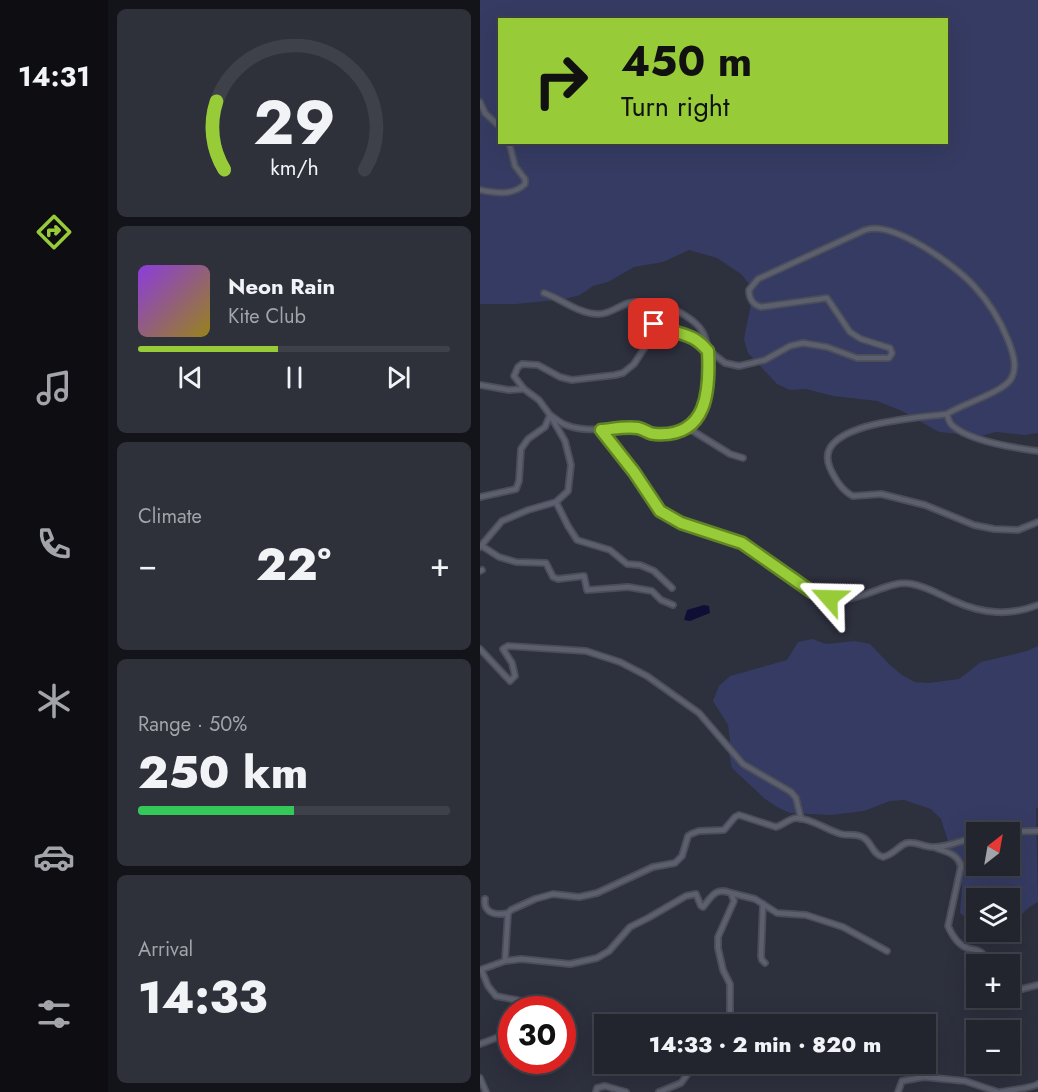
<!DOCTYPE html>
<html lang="en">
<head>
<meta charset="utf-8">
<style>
	body { margin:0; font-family:Jost,sans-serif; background:#2e303a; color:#f1f3f6; height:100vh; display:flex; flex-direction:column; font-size:22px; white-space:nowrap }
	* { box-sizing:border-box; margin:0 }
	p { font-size:20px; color:#a2a4aa }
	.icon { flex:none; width:33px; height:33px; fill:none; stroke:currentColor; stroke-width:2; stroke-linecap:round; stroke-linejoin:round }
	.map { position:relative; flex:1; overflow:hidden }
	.drawer { display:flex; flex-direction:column; gap:9px; padding:9px; background:#131419; width:372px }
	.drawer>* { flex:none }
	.guide { position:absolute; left:18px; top:18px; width:450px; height:126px; border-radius:0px; box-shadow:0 6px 24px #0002,0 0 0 2px #3f414a; background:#97cc38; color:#111; overflow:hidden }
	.needle { width:39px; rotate:31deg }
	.fabs { position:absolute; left:486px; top:822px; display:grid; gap:12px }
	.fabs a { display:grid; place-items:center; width:54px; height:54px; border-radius:0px; background:#22242e; box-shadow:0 6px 24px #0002,0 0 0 2px #3f414a; font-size:30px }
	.speed { position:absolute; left:18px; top:996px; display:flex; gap:12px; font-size:30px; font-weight:700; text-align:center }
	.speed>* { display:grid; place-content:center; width:78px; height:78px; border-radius:50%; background:#22242e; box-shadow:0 6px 24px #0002,0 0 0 2px #3f414a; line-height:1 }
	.speed .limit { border:9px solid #d22; background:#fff; color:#111 }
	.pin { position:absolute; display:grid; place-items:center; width:51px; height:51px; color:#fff; margin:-26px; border-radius:12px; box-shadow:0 3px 9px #0006 }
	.me { position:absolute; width:66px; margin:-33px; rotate:295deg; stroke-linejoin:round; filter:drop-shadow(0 0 4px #0008) }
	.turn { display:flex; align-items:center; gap:21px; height:126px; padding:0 24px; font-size:27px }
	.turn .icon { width:78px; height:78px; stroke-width:2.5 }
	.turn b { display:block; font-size:42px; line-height:51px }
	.big { font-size:45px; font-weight:800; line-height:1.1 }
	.drawer .card { flex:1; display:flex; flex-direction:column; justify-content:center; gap:9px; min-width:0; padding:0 21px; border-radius:9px; background:#2e303a }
	.drawer .dial { align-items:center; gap:0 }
	.dial svg { height:156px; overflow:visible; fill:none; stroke:#3f414a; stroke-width:7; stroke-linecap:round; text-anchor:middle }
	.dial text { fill:#f1f3f6; stroke:none }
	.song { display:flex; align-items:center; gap:18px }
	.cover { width:72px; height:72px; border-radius:9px; background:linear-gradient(135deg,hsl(270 70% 55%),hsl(50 70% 35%)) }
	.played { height:6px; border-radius:3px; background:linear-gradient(90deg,#97cc38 45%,#3f414a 45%) }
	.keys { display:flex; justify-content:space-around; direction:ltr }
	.heat { display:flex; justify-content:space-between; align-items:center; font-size:33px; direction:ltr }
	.charge { height:9px; border-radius:4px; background:linear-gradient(90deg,#34c759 50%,#3f414a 0) }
	.trip { position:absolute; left:114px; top:1014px; width:342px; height:60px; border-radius:0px; background:#22242e; box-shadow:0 6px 24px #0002,0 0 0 2px #3f414a; font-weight:800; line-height:60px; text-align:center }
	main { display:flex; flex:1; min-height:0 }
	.dock { display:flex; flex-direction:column; width:108px; justify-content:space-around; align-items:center; background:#0e0e12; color:#a2a4aa }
	.dock .icon { width:42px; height:42px }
	.dock .current { color:#97cc38 }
	.dock b { font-size:27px; color:#f1f3f6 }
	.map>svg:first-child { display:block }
</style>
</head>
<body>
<main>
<nav class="dock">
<b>14:31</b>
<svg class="icon current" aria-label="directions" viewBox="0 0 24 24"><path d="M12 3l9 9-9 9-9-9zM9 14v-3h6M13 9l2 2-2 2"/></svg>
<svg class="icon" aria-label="music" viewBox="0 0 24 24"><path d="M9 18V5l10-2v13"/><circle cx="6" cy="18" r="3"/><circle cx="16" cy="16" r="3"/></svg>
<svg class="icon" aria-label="phone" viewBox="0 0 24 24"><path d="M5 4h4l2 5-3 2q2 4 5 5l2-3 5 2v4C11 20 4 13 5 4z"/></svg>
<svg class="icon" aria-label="climate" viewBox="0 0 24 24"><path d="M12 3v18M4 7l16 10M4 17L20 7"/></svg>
<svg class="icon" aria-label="car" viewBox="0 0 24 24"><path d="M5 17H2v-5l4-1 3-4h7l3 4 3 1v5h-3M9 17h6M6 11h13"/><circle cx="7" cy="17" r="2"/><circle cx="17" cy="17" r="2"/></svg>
<svg class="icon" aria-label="filters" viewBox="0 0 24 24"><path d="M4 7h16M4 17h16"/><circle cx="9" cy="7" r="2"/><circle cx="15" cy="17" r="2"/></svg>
</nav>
<section class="drawer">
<div class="card dial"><svg viewBox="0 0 100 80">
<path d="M14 69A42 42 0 1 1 86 69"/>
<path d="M14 69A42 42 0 0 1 10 34" stroke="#97cc38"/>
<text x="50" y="56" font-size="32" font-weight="700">29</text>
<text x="50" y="72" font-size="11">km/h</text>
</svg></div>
<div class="card">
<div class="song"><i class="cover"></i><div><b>Neon Rain</b><p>Kite Club</p></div></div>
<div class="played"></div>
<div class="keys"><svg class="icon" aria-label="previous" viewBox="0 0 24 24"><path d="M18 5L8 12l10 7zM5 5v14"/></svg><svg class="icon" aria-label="pause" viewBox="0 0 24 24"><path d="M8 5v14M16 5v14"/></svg><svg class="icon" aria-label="next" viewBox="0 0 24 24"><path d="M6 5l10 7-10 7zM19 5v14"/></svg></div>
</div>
<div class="card"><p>Climate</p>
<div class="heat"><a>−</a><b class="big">22°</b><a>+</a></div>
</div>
<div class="card"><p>Range · 50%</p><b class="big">250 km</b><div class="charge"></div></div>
<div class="card"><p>Arrival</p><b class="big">14:33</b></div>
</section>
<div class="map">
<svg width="558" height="1092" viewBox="0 0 558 1092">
	<rect width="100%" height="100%" fill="#2d303d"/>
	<g fill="#363b63" fill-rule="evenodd">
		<path d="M0,0h558v433l-14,2 -28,-3 -15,4 -42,-4 -37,-21 -25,-10 -44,-5 -27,-7 -16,1 -13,-6 -29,-31 -4,-14 8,-40 -2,-14 -9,-11 -24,-16 -28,-8 -26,12 -29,5 -26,15 -15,4 -13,9 -15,4 -49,5h-36zM20,20h446v122h-446z"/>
		<path d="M332,639l14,5 29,-3 15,3 20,21 12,10 13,7 14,1 30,-4 22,-17 46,-11 11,-5v161l-2,2 2,93c-16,7 -24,24 -33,38l-13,1 -7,-9h25v-34h-34v27l-16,-12 2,-27 -21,-67 -10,-10 -27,-9 -14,1 -26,10 -33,4 -41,-2 -13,-6 -12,-8 -33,-31 -3,-15 1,-14 -2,-14 -15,-24 6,-15 11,-10 57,-16 11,-18zM496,832h34v34h-34z"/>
	</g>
	<polygon fill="#0f0f36" points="224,605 229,606 230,613 210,621 204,620 207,610"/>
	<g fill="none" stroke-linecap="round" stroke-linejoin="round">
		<g stroke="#4b4d58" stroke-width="8">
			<g id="street">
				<polyline points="0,102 5,113 20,127"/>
				<path d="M0,190c16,3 33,6 45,-6v-5l-10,-13 -6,-24"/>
				<path d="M190,331l20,5 35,27 14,3 26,-6 25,-14 13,-3 24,4 30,11h32l3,-5 -2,-5 -29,-9 -11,-7 -23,-34 -66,9c-8,-2 -12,-9 -12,-17l9,-11 107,-49c28,-10 90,35 109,56 15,16 26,34 34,54 5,13 10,27 3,39 -9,14 -49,25 -64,35 1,5 2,9 6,12 17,15 62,22 85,25"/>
				<polyline points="0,385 29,390 44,389"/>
				<path d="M467,414c-26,4 -137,8 -117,54 5,11 12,23 23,28l28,-2 44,11 49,20 20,4 24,1 20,-8"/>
				<polyline points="208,428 250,454 263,458"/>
				<path d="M121,430c12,14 24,28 34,43 8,12 15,27 25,38 22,21 59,19 84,33 28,16 52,48 84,54 34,7 57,-19 84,-14 16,3 28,11 42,17 29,13 55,15 84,4"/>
				<path d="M0,497l36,-8 3,-8 2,-32 7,-10 17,-12 5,-12c5,3 10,8 16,10 12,5 32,5 45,4 8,-1 19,-3 27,-1 6,1 11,6 17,6 9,1 24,-1 32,-6 25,-14 28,-74 15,-97 -3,-6 -10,-11 -16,-15 -14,-9 -41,-17 -57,-13 -11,3 -19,11 -30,11 -21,0 -37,-15 -55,-21"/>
				<polyline points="76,502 88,526 97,540 130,550 147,564 160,565 174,571 192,588"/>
				<polyline points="2,546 19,557 36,562 66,563 73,577 78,579 104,576 107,590 148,587 172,591 181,600 193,605"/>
				<polyline points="0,547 22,521 48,510 76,502 88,491 91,465 85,441 70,415 59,400 44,389 34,376 38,367 42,364 58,365 80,377 92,380 135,375 143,373 154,364 167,344 190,331 174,324"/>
				<polyline points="0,571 2,570"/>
				<polyline points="0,649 30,681 35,676 32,663 23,649 28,646 106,651 140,662 167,676 219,713 263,764 311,792 316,798 321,819"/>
				<polyline points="521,832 558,831"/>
				<path d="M456,848c11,4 22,6 25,18l-13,60c4,9 10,19 19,22 5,2 11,1 15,5 4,4 4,8 9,11"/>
				<polyline points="251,893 275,899 297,913 326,915 363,927 407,951"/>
				<path d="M5,899c-2,14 11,17 23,14"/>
				<polyline points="283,904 281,956 282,960 285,963"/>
				<path d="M25,961l16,-2 49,5 27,-6 12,-7 21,-24 18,-9 38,-22 10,-2 5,12 2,1c9,-11 13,-20 28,-14l3,8 -16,36v11l5,22 7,14v29l6,11"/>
				<path d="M0,970l25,-9 3,-48 3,-3 24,-11 18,-5 26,3 18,-4 56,-26 22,-4 7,-7 6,-20 3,-2 8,-3 25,-1 11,-13 4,-2 37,12c7,-2 14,-9 21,-9 16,1 29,12 44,16 8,2 16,-1 23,4 8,5 8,16 19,19 12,-3 16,-12 24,-14 10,-2 18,5 28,4 13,0 28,-7 41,-10"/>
				<polyline points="2,971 8,986 16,996 57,1004 61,1010"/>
				<polyline points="530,981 542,989 558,985"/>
				<polyline points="0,1044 32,1032"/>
				<polyline points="0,1078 6,1092"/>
				<polyline points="116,1092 117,1088 125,1086 146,1092"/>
				<polyline points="179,1092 201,1083 215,1064"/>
				<polyline points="418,1092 422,1081 444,1077 485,1081 518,1092"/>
				<path d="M521,1092c9,-2 32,-4 37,-8"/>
			</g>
		</g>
		<use href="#street" stroke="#5c5f6e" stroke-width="4.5"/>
	</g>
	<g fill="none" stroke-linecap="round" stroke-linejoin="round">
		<g stroke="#628524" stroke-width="15">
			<path id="route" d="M174,324c6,2 10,5 15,6 18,6 25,5 39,21 2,39 0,87 -53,83 -6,0 -11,-5 -17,-6 -11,-2 -25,1 -37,2l33,42 26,39 21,12 61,20 70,49 17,6"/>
		</g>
		<use href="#route" stroke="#97cc38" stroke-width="10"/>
	</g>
</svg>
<div class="fabs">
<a><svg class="needle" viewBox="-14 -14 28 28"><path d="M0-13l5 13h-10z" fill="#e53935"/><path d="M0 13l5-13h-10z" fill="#a2a4aa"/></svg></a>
<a><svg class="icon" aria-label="layers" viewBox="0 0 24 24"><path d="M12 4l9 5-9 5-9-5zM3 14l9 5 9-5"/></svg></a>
<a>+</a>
<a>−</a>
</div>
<div class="speed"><div class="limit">30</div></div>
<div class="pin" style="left:174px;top:324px;background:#d93025"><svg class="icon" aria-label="arrive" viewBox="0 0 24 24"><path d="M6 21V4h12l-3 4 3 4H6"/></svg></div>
<svg class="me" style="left:349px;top:598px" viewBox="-20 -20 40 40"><path d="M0-17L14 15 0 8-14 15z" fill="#97cc38" stroke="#fff" stroke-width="4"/></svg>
<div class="trip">14:33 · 2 min · 820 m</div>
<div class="guide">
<div class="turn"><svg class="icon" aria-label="right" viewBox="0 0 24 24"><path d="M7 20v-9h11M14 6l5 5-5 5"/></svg><div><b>450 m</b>Turn right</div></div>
</div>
</div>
</main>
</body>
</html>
